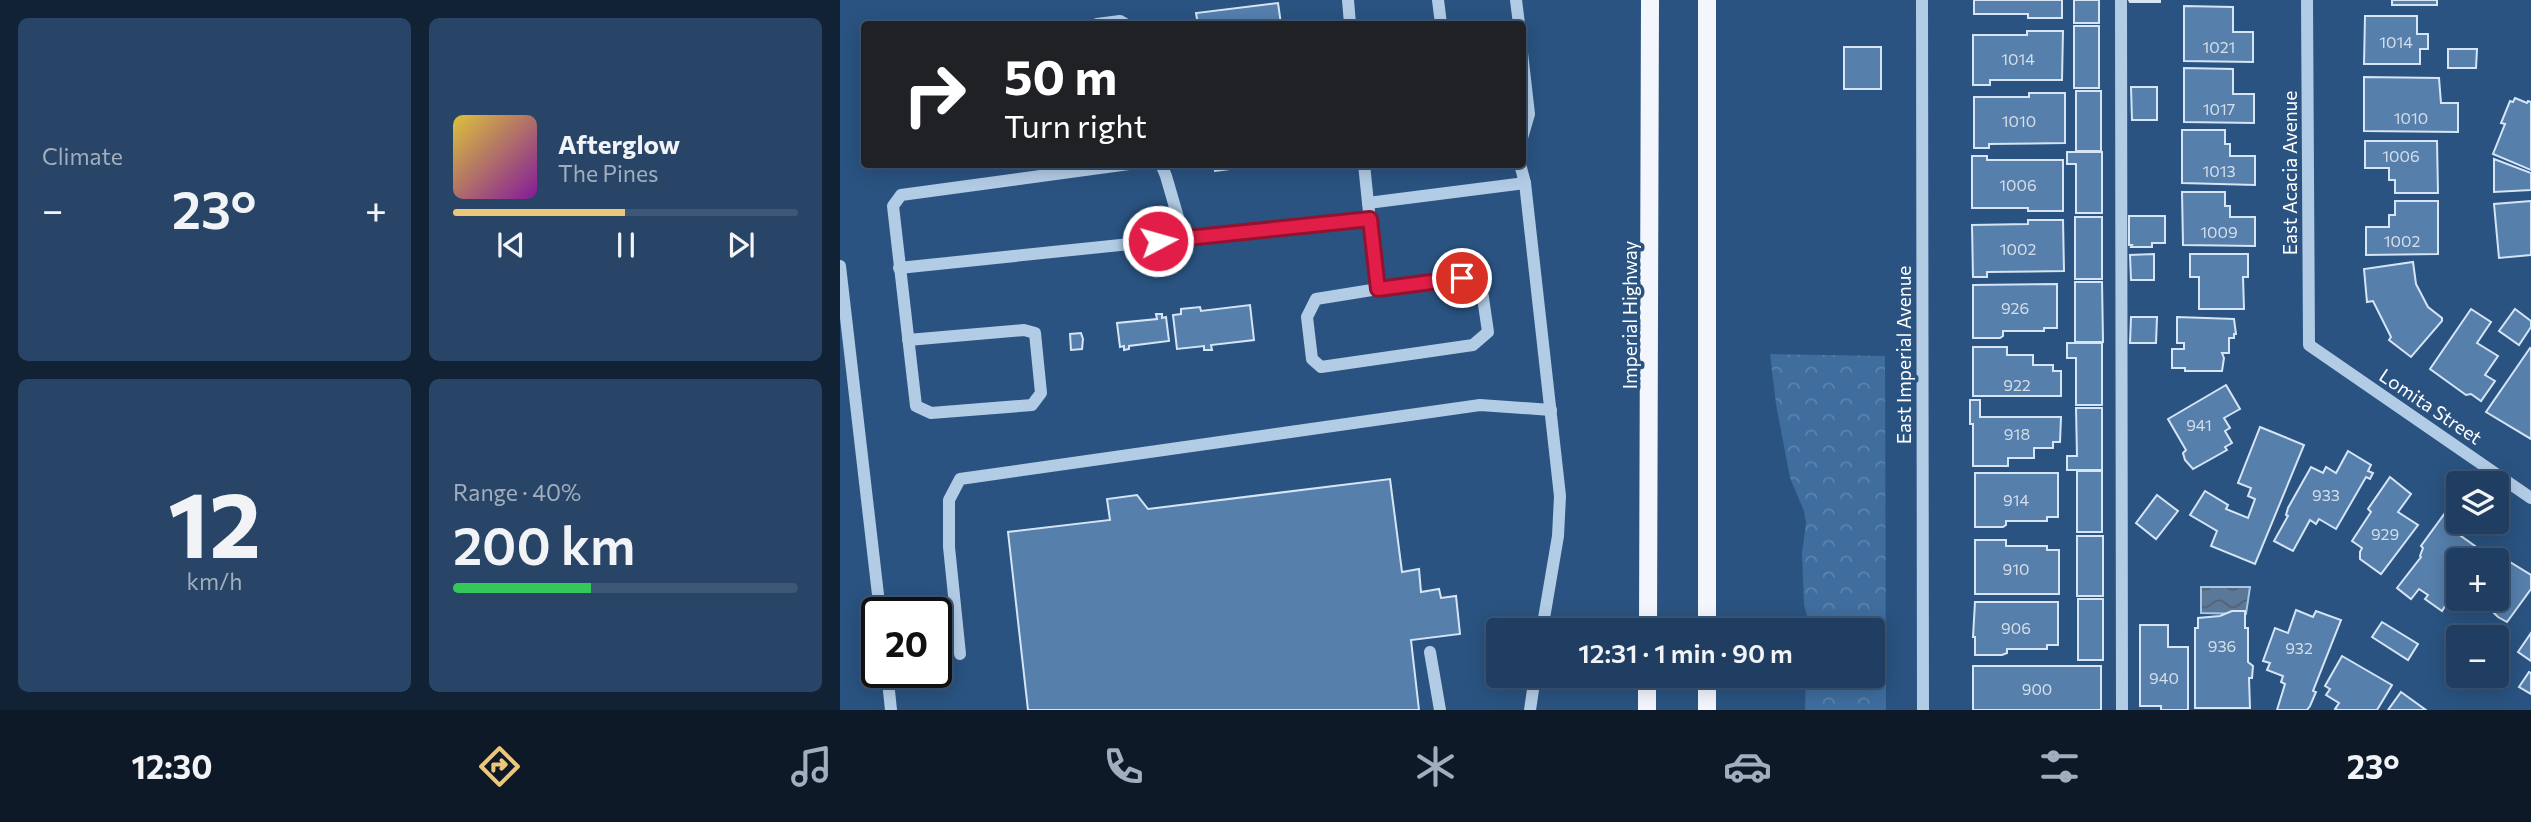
<!DOCTYPE html>
<html lang="en">
<head>
<meta charset="utf-8">
<style>
	body { margin:0; font-family:Commissioner,sans-serif; background:#284567; color:#f1f3f6; height:100vh; display:flex; flex-direction:column; font-size:26px; white-space:nowrap }
	* { box-sizing:border-box; margin:0 }
	p { font-size:23px; color:#a2aebd }
	.icon { flex:none; width:38px; height:38px; fill:none; stroke:currentColor; stroke-width:2; stroke-linecap:round; stroke-linejoin:round }
	.map { position:relative; flex:1; overflow:hidden }
	.sheet { display:flex; flex-direction:column; gap:18px; padding:18px; background:#122235; width:840px }
	.sheet>* { flex:none }
	.top-card { position:absolute; left:21px; top:21px; width:665px; height:147px; border-radius:7px; box-shadow:0 4px 18px #0003,0 0 0 2px #3d5776; background:#202124; color:#fff; overflow:hidden }
	.tools { position:absolute; left:1606px; top:471px; display:grid; gap:14px }
	.tools a { display:grid; place-items:center; width:63px; height:63px; border-radius:7px; background:#203e61; box-shadow:0 4px 18px #0003,0 0 0 2px #3d5776; font-size:35px }
	.speed { position:absolute; left:21px; top:597px; display:flex; gap:14px; font-size:35px; font-weight:700; text-align:center }
	.speed>* { display:grid; place-content:center; width:91px; height:91px; border-radius:50%; background:#203e61; box-shadow:0 4px 18px #0003,0 0 0 2px #3d5776; line-height:1 }
	.speed .limit { border:4px solid #111; border-radius:10px; background:#fff; color:#111 }
	.pin { position:absolute; display:grid; place-items:center; width:60px; height:60px; color:#fff; margin:-30px; border:4px solid #fff; border-radius:50%; box-shadow:0 2px 7px #0007 }
	.me { position:absolute; width:77px; margin:-38px; rotate:84deg; stroke-linejoin:round; filter:drop-shadow(0 0 5px #0008) }
	.turn { display:flex; align-items:center; gap:24px; height:147px; padding:0 28px; font-size:32px }
	.turn .icon { width:91px; height:91px; stroke-width:2.5 }
	.turn b { display:block; font-size:49px; line-height:60px }
	.big { font-size:52px; font-weight:600; line-height:1.1 }
	.sheet .card { flex:1; display:flex; flex-direction:column; justify-content:center; gap:10px; min-width:0; padding:0 24px; border-radius:10px; background:#284567 }
	.sheet .dial { align-items:center; gap:0 }
	.dial b { font-size:91px; line-height:1 }
	.song { display:flex; align-items:center; gap:21px }
	.cover { width:84px; height:84px; border-radius:10px; background:linear-gradient(135deg,hsl(50 70% 55%),hsl(290 70% 35%)) }
	.played { height:7px; border-radius:4px; background:linear-gradient(90deg,#ecc77a 50%,#3d5776 50%) }
	.keys { display:flex; justify-content:space-around; direction:ltr }
	.heat { display:flex; justify-content:space-between; align-items:center; font-size:38px; direction:ltr }
	.charge { height:10px; border-radius:5px; background:linear-gradient(90deg,#34c759 40%,#3d5776 0) }
	.sheet .tiles { flex:1; display:grid; gap:18px; grid-template-columns:repeat(2,1fr) }
	.trip { position:absolute; left:646px; top:618px; width:399px; height:70px; border-radius:7px; background:#203e61; box-shadow:0 4px 18px #0003,0 0 0 2px #3d5776; font-weight:600; line-height:70px; text-align:center }
	.menu { display:flex; height:112px; justify-content:space-around; align-items:center; background:#0d1927; color:#a2aebd }
	.menu .icon { width:49px; height:49px }
	.menu .on { color:#ecc77a }
	.menu b { font-size:32px; color:#f1f3f6 }
	main { display:flex; flex:1; min-height:0 }
	.map>svg:first-child { display:block }
</style>
</head>
<body>
<main>
<section class="sheet">
<div class="tiles">
<div class="card"><p>Climate</p>
<div class="heat"><a>−</a><b class="big">23°</b><a>+</a></div>
</div>
<div class="card">
<div class="song"><i class="cover"></i><div><b>Afterglow</b><p>The Pines</p></div></div>
<div class="played"></div>
<div class="keys"><svg class="icon" aria-label="previous" viewBox="0 0 24 24"><path d="M18 5L8 12l10 7zM5 5v14"/></svg><svg class="icon" aria-label="pause" viewBox="0 0 24 24"><path d="M8 5v14M16 5v14"/></svg><svg class="icon" aria-label="next" viewBox="0 0 24 24"><path d="M6 5l10 7-10 7zM19 5v14"/></svg></div>
</div>
<div class="card dial"><b>12</b><p>km/h</p></div>
<div class="card"><p>Range · 40%</p><b class="big">200 km</b><div class="charge"></div></div>
</div>
</section>
<div class="map">
<svg width="1691" height="710" viewBox="0 0 1691 710">
	<defs>
		<pattern id="forest-crowns" width="20" height="18" patternUnits="userSpaceOnUse" patternTransform="scale(1.75)"><rect width="20" height="18" fill="#3f6d9e"/><path d="M2 6a3 3 0 1 1 6 0M12 15a3 3 0 1 1 6 0" fill="none" stroke="#5c83ad"/></pattern>
		<pattern id="water-waves" width="16" height="10" patternUnits="userSpaceOnUse" patternTransform="scale(1.75)"><rect width="16" height="10" fill="#5c7898"/><path d="M0 5q4-4 8 0t8 0" fill="none" stroke="#546272"/></pattern>
	</defs>
	<rect width="100%" height="100%" fill="#2a5381"/>
	<polygon fill="url(#forest-crowns)" points="930,354 1045,356 1046,710 965,710 966,676 1032,676 1032,630 971,630 964,605 962,553 966,523 964,511 950,478 936,404"/>
	<polygon fill="url(#water-waves)" stroke="#a7c7e6" stroke-width="2" points="1361,587 1410,587 1406,614 1361,613"/>
	<g fill="#567fac" stroke="#d5e5f5" stroke-width="2">
		<polygon points="1134,0 1222,0 1222,18 1188,18 1188,14 1134,14"/>
		<rect x="1234" y="0" width="25" height="23"/>
		<polygon points="1289,0 1320,0 1320,2 1290,2"/>
		<rect x="1552" y="0" width="45" height="5"/>
		<polygon points="438,3 441,24 358,24 356,13"/>
		<polygon points="1344,6 1393,7 1393,32 1413,32 1413,62 1344,61"/>
		<polygon points="1525,16 1577,16 1577,34 1588,34 1588,49 1580,49 1580,64 1524,64"/>
		<rect x="1234" y="26" width="25" height="62"/>
		<polygon points="1187,31 1223,31 1222,80 1150,80 1150,85 1133,85 1133,35 1187,35"/>
		<rect x="1004" y="47" width="37" height="42"/>
		<polygon points="1608,49 1637,49 1636,68 1608,68"/>
		<polygon points="1344,68 1393,69 1393,94 1414,94 1414,123 1344,122"/>
		<polygon points="1524,77 1599,78 1601,103 1618,103 1618,132 1524,131"/>
		<polygon points="1291,87 1317,87 1317,120 1292,120"/>
		<rect x="1236" y="91" width="25" height="60"/>
		<polygon points="1189,93 1225,93 1225,143 1149,144 1149,148 1134,148 1134,97 1189,97"/>
		<polygon points="1675,98 1687,103 1688,101 1691,102 1691,170 1653,154 1665,124 1661,123 1670,101 1673,102"/>
		<polygon points="1342,130 1385,130 1385,144 1390,144 1390,156 1415,156 1415,185 1342,183"/>
		<polygon points="1525,141 1597,141 1598,193 1555,193 1555,180 1549,180 1549,168 1525,168"/>
		<polygon points="1227,152 1262,152 1262,213 1236,213 1236,164 1227,164"/>
		<polygon points="1132,156 1147,156 1147,160 1223,160 1223,211 1188,211 1188,208 1132,208"/>
		<polygon points="1654,159 1691,173 1691,190 1654,192"/>
		<polygon points="374,164 430,164 375,171"/>
		<polygon points="1342,192 1385,192 1385,206 1390,206 1390,217 1415,217 1415,246 1343,245"/>
		<polygon points="1555,201 1598,201 1598,254 1526,255 1526,227 1549,227 1549,215 1555,215"/>
		<polygon points="1691,201 1691,255 1659,258 1654,204"/>
		<polygon points="1289,216 1325,216 1325,243 1312,243 1312,247 1291,247 1292,245 1289,245"/>
		<rect x="1235" y="217" width="27" height="62"/>
		<polygon points="1188,220 1223,220 1224,271 1147,272 1147,277 1133,277 1132,225 1188,224"/>
		<polygon points="1314,254 1314,280 1291,280 1290,255"/>
		<polygon points="1350,254 1408,254 1408,277 1403,277 1404,309 1359,309 1359,277 1350,277"/>
		<polygon points="1573,262 1576,284 1588,307 1602,318 1602,321 1571,357 1549,340 1551,337 1533,301 1527,302 1524,269"/>
		<polygon points="1235,282 1262,282 1263,342 1235,342"/>
		<polygon points="1217,284 1217,328 1204,328 1204,331 1163,331 1163,336 1160,338 1133,338 1133,285"/>
		<polygon points="410,305 414,340 371,345 372,350 364,350 364,346 337,349 333,315 341,314 341,309 360,307 361,311"/>
		<polygon points="1631,309 1651,322 1637,343 1658,356 1645,375 1655,381 1641,401 1631,394 1626,395 1590,369"/>
		<polygon points="1675,309 1691,321 1691,327 1679,345 1659,331"/>
		<polygon points="316,314 322,314 322,318 326,317 329,341 289,346 289,349 284,350 284,346 280,347 277,323 317,319"/>
		<polygon points="1291,317 1317,317 1316,343 1290,343"/>
		<polygon points="1337,317 1394,319 1396,334 1394,334 1394,338 1389,338 1389,353 1382,353 1384,358 1382,371 1345,371 1345,368 1332,368 1332,349 1344,349 1344,343 1337,343"/>
		<polygon points="241,333 243,339 242,349 231,350 230,334"/>
		<polygon points="1227,343 1262,343 1262,405 1236,405 1236,358 1227,358"/>
		<polygon points="1133,347 1167,347 1167,355 1193,355 1193,365 1213,365 1213,371 1221,371 1221,396 1133,396"/>
		<polygon points="1690,348 1691,349 1691,439 1646,412"/>
		<polygon points="1386,385 1400,409 1384,418 1390,428 1385,431 1392,443 1385,447 1387,450 1353,469 1345,460 1343,453 1346,450 1328,419"/>
		<polygon points="1130,400 1140,400 1140,417 1221,417 1220,442 1213,442 1213,448 1194,448 1194,458 1168,458 1168,466 1133,466 1133,424 1130,424"/>
		<polygon points="1236,408 1262,408 1262,470 1227,470 1227,456 1237,456"/>
		<polygon points="1420,427 1464,445 1415,564 1371,546 1377,531 1350,515 1365,491 1388,505 1386,509 1408,518 1415,499 1408,496 1411,488 1398,483"/>
		<polygon points="1508,451 1531,465 1528,471 1533,473 1530,479 1526,477 1496,529 1479,519 1476,524 1470,520 1453,551 1434,541 1448,516 1446,515 1448,508 1471,467 1483,473 1486,467 1496,473"/>
		<rect x="1237" y="471" width="25" height="61"/>
		<polygon points="1135,473 1218,473 1218,517 1207,517 1207,521 1166,521 1166,525 1163,527 1135,527"/>
		<polygon points="1550,477 1571,494 1558,512 1578,525 1541,574 1520,559 1520,552 1522,548 1512,541 1531,512 1528,509"/>
		<polygon points="550,479 562,572 579,569 581,592 599,589 601,598 616,596 620,634 571,640 579,710 188,710 168,532 270,520 267,499 297,495 308,509"/>
		<polygon points="1317,495 1338,511 1316,539 1296,523"/>
		<polygon points="1605,513 1626,529 1621,536 1642,551 1635,560 1619,560 1619,583 1602,611 1585,599 1588,595 1579,589 1571,599 1557,588 1581,557 1580,556 1583,548 1581,546"/>
		<rect x="1237" y="536" width="26" height="60"/>
		<polygon points="1135,540 1166,540 1166,546 1207,546 1207,550 1219,550 1219,594 1135,594"/>
		<polygon points="1657,554 1691,575 1691,589 1667,622 1658,617 1654,613 1658,607 1646,598 1657,598 1657,560 1653,560"/>
		<rect x="1238" y="599" width="25" height="61"/>
		<polygon points="1135,602 1218,602 1218,645 1207,645 1207,649 1167,649 1167,653 1162,655 1135,655 1135,637 1133,637"/>
		<polygon points="1456,610 1473,617 1476,611 1501,620 1473,691 1476,692 1470,706 1467,710 1437,710 1445,684 1441,682 1443,676 1427,670 1430,663 1423,661 1435,628 1448,633"/>
		<polygon points="1392,611 1405,611 1405,628 1408,628 1408,662 1413,666 1412,678 1409,678 1410,708 1355,708 1355,628 1358,628 1358,618 1380,616"/>
		<polygon points="1542,622 1578,644 1568,660 1532,637"/>
		<polygon points="1300,625 1328,625 1328,647 1348,647 1348,710 1321,710 1321,706 1300,706"/>
		<polygon points="1691,633 1691,661 1678,652"/>
		<polygon points="1657,648 1664,653 1657,662"/>
		<polygon points="1502,656 1552,685 1537,710 1498,710 1495,709 1499,703 1486,695 1490,689 1485,686"/>
		<rect x="1133" y="666" width="128" height="44"/>
		<polygon points="1689,672 1691,673 1691,694 1679,687"/>
		<polygon points="1561,692 1586,710 1548,710"/>
	</g>
	<g fill="none" stroke-linecap="round" stroke-linejoin="round">
		<g stroke="#b3cce6" stroke-width="12">
			<polyline points="508,0 510,24"/>
			<polyline points="598,0 601,24"/>
			<polyline points="676,0 679,24"/>
			<polyline points="1082,0 1083,710"/>
			<polyline points="1281,0 1282,710"/>
			<polyline points="1467,0 1469,345 1691,498"/>
			<polyline points="257,24 280,21 285,24"/>
			<polyline points="682,53 689,114 682,138"/>
			<polyline points="321,164 326,176 344,238"/>
			<polyline points="524,164 528,203 685,183"/>
			<polyline points="680,164 685,183 720,496 718,536 702,630"/>
			<polyline points="528,203 538,289 622,278 641,284 648,332 633,345 481,367 472,359 467,317 476,299 538,289"/>
			<polyline points="0,266 40,612"/>
			<polyline points="59,268 530,219"/>
			<polyline points="68,340 184,330 195,333 201,393 192,405 91,413 76,406 53,206 61,195 289,164"/>
			<polyline points="590,652 600,710"/>
			<polyline points="120,654 109,547 109,500 120,479 640,405 711,410"/>
			<polyline points="47,672 51,710"/>
			<polyline points="690,710 695,676"/>
		</g>
		<g stroke="#f3f7fd" stroke-width="18">
			<polyline points="808,630 810,0"/>
			<polyline points="867,630 867,0"/>
			<polyline points="807,710 807,676"/>
			<polyline points="867,710 867,676"/>
		</g>
	</g>
	<g fill="none" stroke-linecap="round" stroke-linejoin="round">
		<g stroke="#92132f" stroke-width="18">
			<polyline id="route" points="318,241 530,219 538,289 622,278"/>
		</g>
		<use href="#route" stroke="#e11d48" stroke-width="12"/>
	</g>
	<g text-anchor="middle" dominant-baseline="central" stroke-width="7" stroke-linejoin="round" paint-order="stroke">
		<g font-size="16" fill="#d5dfea">
			<text x="1556" y="41">1014</text>
			<text x="1379" y="46">1021</text>
			<text x="1178" y="58">1014</text>
			<text x="1379" y="108">1017</text>
			<text x="1571" y="117">1010</text>
			<text x="1179" y="120">1010</text>
			<text x="1561" y="155">1006</text>
			<text x="1379" y="170">1013</text>
			<text x="1178" y="184">1006</text>
			<text x="1379" y="231">1009</text>
			<text x="1562" y="240">1002</text>
			<text x="1178" y="248">1002</text>
			<text x="1175" y="307">926</text>
			<text x="1177" y="384">922</text>
			<text x="1359" y="424">941</text>
			<text x="1177" y="433">918</text>
			<text x="1486" y="494">933</text>
			<text x="1176" y="499">914</text>
			<text x="1545" y="533">929</text>
			<text x="1176" y="568">910</text>
			<text x="1176" y="627">906</text>
			<text x="1382" y="645">936</text>
			<text x="1459" y="647">932</text>
			<text x="1324" y="677">940</text>
			<text x="1197" y="688">900</text>
		</g>
		<g font-size="19" fill="#fff" stroke="#2a5381">
			<text transform="translate(1449 173) rotate(-90)">East Acacia Avenue</text>
			<text transform="translate(789 315) rotate(-90)">Imperial Highway</text>
			<text transform="translate(1063 355) rotate(-90)">East Imperial Avenue</text>
			<text transform="translate(1591 406) rotate(34)">Lomita Street</text>
		</g>
	</g>
</svg>
<div class="tools">
<a><svg class="icon" aria-label="layers" viewBox="0 0 24 24"><path d="M12 4l9 5-9 5-9-5zM3 14l9 5 9-5"/></svg></a>
<a>+</a>
<a>−</a>
</div>
<div class="speed"><div class="limit">20</div></div>
<div class="pin" style="left:622px;top:278px;background:#d93025"><svg class="icon" aria-label="arrive" viewBox="0 0 24 24"><path d="M6 21V4h12l-3 4 3 4H6"/></svg></div>
<svg class="me" style="left:318px;top:241px" viewBox="-20 -20 40 40"><circle r="17" fill="#e11d48" stroke="#fff" stroke-width="3"/><path d="M0-11L8 9 0 5-8 9z" fill="#fff"/></svg>
<div class="trip">12:31 · 1 min · 90 m</div>
<div class="top-card">
<div class="turn"><svg class="icon" aria-label="right" viewBox="0 0 24 24"><path d="M7 20v-9h11M14 6l5 5-5 5"/></svg><div><b>50 m</b>Turn right</div></div>
</div>
</div>
</main>
<nav class="menu">
<b>12:30</b>
<svg class="icon on" aria-label="directions" viewBox="0 0 24 24"><path d="M12 3l9 9-9 9-9-9zM9 14v-3h6M13 9l2 2-2 2"/></svg>
<svg class="icon" aria-label="music" viewBox="0 0 24 24"><path d="M9 18V5l10-2v13"/><circle cx="6" cy="18" r="3"/><circle cx="16" cy="16" r="3"/></svg>
<svg class="icon" aria-label="phone" viewBox="0 0 24 24"><path d="M5 4h4l2 5-3 2q2 4 5 5l2-3 5 2v4C11 20 4 13 5 4z"/></svg>
<svg class="icon" aria-label="climate" viewBox="0 0 24 24"><path d="M12 3v18M4 7l16 10M4 17L20 7"/></svg>
<svg class="icon" aria-label="car" viewBox="0 0 24 24"><path d="M5 17H2v-5l4-1 3-4h7l3 4 3 1v5h-3M9 17h6M6 11h13"/><circle cx="7" cy="17" r="2"/><circle cx="17" cy="17" r="2"/></svg>
<svg class="icon" aria-label="filters" viewBox="0 0 24 24"><path d="M4 7h16M4 17h16"/><circle cx="9" cy="7" r="2"/><circle cx="15" cy="17" r="2"/></svg>
<b>23°</b>
</nav>
</body>
</html>
